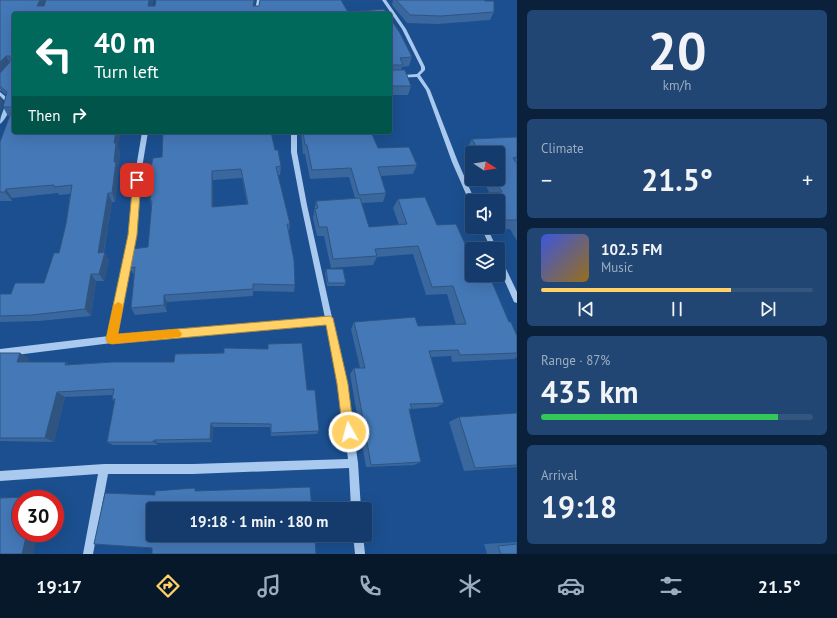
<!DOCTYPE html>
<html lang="en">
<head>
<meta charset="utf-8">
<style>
	body { margin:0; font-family:"PT Sans",sans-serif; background:#214673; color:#f1f3f6; height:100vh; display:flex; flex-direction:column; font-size:15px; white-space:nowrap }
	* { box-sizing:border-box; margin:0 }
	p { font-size:13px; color:#9dadc1 }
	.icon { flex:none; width:22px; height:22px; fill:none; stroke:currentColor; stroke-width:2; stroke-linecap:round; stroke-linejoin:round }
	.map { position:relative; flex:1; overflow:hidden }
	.details { display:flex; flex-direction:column; gap:10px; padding:10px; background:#0b203b; width:320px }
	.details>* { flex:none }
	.banner { position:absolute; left:12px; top:12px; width:380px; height:122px; border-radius:4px; box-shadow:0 4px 16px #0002,0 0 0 1px #33557e; background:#00695c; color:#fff; overflow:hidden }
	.needle { width:26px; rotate:102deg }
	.buttons { position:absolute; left:465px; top:146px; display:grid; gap:8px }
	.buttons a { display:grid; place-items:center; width:40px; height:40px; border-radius:4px; background:#143b6b; box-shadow:0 4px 16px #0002,0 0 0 1px #33557e; font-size:20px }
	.speed { position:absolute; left:12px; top:490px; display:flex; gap:8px; font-size:20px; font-weight:700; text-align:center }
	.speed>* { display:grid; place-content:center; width:52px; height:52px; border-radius:50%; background:#143b6b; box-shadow:0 4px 16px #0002,0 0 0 1px #33557e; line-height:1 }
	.speed .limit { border:6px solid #d22; background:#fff; color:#111 }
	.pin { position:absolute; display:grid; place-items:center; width:34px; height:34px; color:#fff; margin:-17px; border-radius:8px; box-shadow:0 2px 6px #0006 }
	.me { position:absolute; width:44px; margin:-22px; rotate:353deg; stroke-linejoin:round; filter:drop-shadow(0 0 3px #0008) }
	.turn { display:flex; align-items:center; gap:14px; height:84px; padding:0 16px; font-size:18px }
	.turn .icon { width:52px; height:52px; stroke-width:2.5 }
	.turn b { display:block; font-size:28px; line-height:34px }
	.then { display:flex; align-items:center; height:38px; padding:0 16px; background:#0003; gap:8px; font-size:15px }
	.big { font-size:30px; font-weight:600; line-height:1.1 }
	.details .card { flex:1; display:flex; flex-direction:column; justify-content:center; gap:6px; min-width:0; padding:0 14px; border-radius:6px; background:#214673 }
	.details .dial { align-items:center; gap:0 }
	.dial b { font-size:52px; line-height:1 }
	.song { display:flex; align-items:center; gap:12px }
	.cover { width:48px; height:48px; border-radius:6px; background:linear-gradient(135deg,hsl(230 70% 55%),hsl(40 70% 35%)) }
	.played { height:4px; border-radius:2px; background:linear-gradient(90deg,#ffd166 70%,#33557e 70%) }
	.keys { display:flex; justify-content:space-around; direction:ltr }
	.heat { display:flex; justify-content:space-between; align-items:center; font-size:22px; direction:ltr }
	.charge { height:6px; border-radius:3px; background:linear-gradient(90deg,#34c759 87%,#33557e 0) }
	.trip { position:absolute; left:146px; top:502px; width:226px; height:40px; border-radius:4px; background:#143b6b; box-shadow:0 4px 16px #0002,0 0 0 1px #33557e; font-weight:600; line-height:40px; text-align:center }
	.tab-bar { display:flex; height:64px; justify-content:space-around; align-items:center; background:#08182b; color:#9dadc1 }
	.tab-bar .icon { width:28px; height:28px }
	.tab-bar .current { color:#ffd166 }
	.tab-bar b { font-size:18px; color:#f1f3f6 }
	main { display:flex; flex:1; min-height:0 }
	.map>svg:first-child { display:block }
</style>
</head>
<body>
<main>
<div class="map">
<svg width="517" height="554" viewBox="0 0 517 554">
	<rect width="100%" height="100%" fill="#1b4f8f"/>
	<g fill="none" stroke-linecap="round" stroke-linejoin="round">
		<g fill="#a9c9ee" fill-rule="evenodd">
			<polygon points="257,0 261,0 258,14 254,14"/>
			<polygon points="382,0 386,0 406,29 425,67 425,70 420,75 430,90 458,162 475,201 472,201 472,203 469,201 452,162 426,90 417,77 390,78 390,76 417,74 421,70 421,67 402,29"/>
			<path d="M0,92l11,9c0,8 -5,18 -11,23 0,-10 5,-13 5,-23l-5,-5z"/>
			<polygon points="142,132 148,132 140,180 135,235 117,335 325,318 301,205 291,152 291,132 297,132 297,152 307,205 347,385 358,463 361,509 351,509 349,468 193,474 108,474 93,554 83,554 98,474 0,481 0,471 104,464 193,464 348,459 339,385 326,325 112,343 0,357 0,349 109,336 129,235 134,180"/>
			<polygon points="481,227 487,227 497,249 491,249"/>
			<polygon points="498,255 500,256 517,292 517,303 514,302 498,266"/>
			<polygon points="353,535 363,535 365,554 355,554"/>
		</g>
	</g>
	<g fill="#3a679d" fill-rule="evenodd">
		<polygon points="0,0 153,0 152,6 155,6 156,0 255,0 254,6 387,14 14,14 118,148 120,152 118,168 119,171 115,202 112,202 104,252 109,260 104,281 96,281 91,316 39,321 0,322 0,294 11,294 44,283 59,253 66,224 70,194 59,195 58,193 12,198 12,201 0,201 0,142 10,116 8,116 3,107 6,95 1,91 0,91"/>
		<polygon points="393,0 484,0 494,12 490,20 438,24 407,23 392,5"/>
		<polygon points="390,18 412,57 409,66 402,67 401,70 411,86 408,95 390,95"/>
		<polygon points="301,132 371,132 378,148 417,165 413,174 381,176 386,193 383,202 362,203 369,227 399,225 393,208 398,199 437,225 471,257 517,336 517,357 514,359 452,362 451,356 431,357 444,403 437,407 412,409 409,411 421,462 414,465 366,467 350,374 354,368 360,368 351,329 354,322 418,326 456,325 447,294 426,295 413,254 377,257 373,265 331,268 324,236 317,236 313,218 316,201 355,198 349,177 310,179 305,154 303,154"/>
		<polygon points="517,137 517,241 510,229 493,230 492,227 498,227 498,201 483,201 489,192 482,179 498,179 498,153 472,153 472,160 466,150 472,139"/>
		<path d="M275,150l6,16 -1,9h-2l12,49 -1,8 6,53 -1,7 -41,-1v5l-86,6v10l-32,3 -4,-7 3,-33 -4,-7 18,-21 4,-40 -2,-6 2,-16 -3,-8 13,-20zM242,178l5,26 -34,3v-27z"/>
		<polygon points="326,269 346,283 344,286 327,286 325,273"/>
		<polygon points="268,344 307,390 319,431 317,434 271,436 270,427 213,427 212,442 158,443 158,445 113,445 107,442 115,402 112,399 112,395 65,397 54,442 0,441 0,353 20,353 29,359 28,362 66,362 68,365 174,362 224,353 268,349"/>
		<polygon points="517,413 517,467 464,471 449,422 459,417"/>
		<polygon points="517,542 517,554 487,554 484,544"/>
	</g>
	<g fill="#305480">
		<polygon points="40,0 47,0 42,14 37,6"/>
		<polygon points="149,0 153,0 150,14 148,6"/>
		<polygon points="254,0 255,0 253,14 253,6"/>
		<polygon points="6,56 11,65 0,77 0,62"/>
		<polygon points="0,96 3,102 0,115"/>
		<polygon points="116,132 121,132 118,148 120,152 118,168 119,171 115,202 112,193 114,162 114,143"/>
		<polygon points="212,171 213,180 214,216 212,207"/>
		<polygon points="6,189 12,198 12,201 5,192"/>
		<polygon points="108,193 112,202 102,260 98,253"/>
		<polygon points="105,252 109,260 104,281 99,274"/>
		<polygon points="91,274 96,281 91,316 85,309"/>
		<polygon points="164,295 167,302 167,312 164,305"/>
		<polygon points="20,353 29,359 26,368 17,362"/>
		<polygon points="57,392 65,397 54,442 45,438"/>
		<polygon points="211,423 213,427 212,442 210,439"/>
		<polygon points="154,440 158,443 158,445 153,442"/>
		<polygon points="27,497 38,498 37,499 26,499"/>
		<polygon points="27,533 38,533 33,554 22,554"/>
	</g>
	<g fill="#4478b7" stroke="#305480" fill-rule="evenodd">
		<polygon points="0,0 40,0 37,6 44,6 46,0 149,0 148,6 155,6 156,0 254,0 253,6 259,6 260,0 341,0 348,12 384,9 387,14 14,14 14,132 116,132 114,143 116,143 114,162 116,162 112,193 108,193 98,253 105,252 99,274 91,274 85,309 32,315 0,316 0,294 11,294 15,283 44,283 54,253 59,253 66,224 72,185 54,187 54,185 6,189 5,192 0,192 0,142 13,107 3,107 7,92 0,86 0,73 10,62 10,56 6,56 0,62"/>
		<polygon points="396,0 484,0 485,1 494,1 494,12 441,16 410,15"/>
		<polygon points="390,18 400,33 412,57 400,58 403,65 393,65 391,67 393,70 405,70 411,86 390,86"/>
		<path d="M163,132h108l4,18h3l3,16 -5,1 14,57h-3l7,36 1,25 -42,-1v5l-89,6v10l-33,3 4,-41 -5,1 2,-19 16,-2 4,-46h-2l3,-25 -4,1 4,-19 9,-1zM241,169l7,35 -36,3v-36z"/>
		<polygon points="303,132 371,132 378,148 409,147 417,165 378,167 386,193 359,195 351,168 312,170 307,145 305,145"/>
		<polygon points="517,137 517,157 513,158 517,164 517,220 501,220 498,214 498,201 492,201 489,193 502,192 494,179 498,179 498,153 480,153 472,139"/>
		<polygon points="425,197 437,225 456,224 471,257 472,257 472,275 489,275 509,322 511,322 517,336 517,353 460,355 458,350 429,351 444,403 410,404 412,409 409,409 421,462 371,465 354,368 365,368 354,322 415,317 418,326 466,324 453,286 432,287 418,246 375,249 377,256 333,259 327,227 319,227 315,209 318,208 316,201 360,198 369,227 407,224 398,199"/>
		<polygon points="326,269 343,269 346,283 328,283"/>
		<polygon points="302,343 307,390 315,390 319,431 271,433 271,424 211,423 210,439 154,440 153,442 107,442 115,399 112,399 114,389 57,392 45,438 0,438 0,353 20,353 17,362 66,362 65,365 113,362 174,362 175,354 224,353 224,348 268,349 268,344"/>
		<polygon points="517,413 517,465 475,468 459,417"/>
		<polygon points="310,487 312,509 153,509 153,535 315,535 316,554 152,554 152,548 94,544 105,493 155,495 155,491 195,488 195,491"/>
		<polygon points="27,497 26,499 21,499 21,533 27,533 22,554 0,554 0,498"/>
		<polygon points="517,544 517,554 501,554 498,546"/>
	</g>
	<polygon fill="#ffd166" stroke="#a68842" points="137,177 141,180 137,235 118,334 330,316 333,318 348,384 354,432 353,436 349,437 345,436 343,432 337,384 326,325 112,344 108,343 106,339 128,235 133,180"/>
	<polygon fill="#f59e0b" points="118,302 122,304 123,307 118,334 177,329 180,331 182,334 180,337 112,344 108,343 106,339 113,307 115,304"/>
</svg>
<div class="buttons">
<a><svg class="needle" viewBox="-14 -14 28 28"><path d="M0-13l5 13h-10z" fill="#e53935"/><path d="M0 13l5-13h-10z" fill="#9dadc1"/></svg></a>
<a><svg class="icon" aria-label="sound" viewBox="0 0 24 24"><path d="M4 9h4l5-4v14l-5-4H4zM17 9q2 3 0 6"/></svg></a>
<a><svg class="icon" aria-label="layers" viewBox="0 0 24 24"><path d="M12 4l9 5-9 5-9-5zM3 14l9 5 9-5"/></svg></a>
</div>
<div class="speed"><div class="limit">30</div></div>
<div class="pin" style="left:137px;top:180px;background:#d93025"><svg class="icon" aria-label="arrive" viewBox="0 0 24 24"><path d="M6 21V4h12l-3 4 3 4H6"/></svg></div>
<svg class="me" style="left:349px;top:432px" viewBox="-20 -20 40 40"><circle r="17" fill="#ffd166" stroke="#fff" stroke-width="3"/><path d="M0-11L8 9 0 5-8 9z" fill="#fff"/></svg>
<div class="trip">19:18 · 1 min · 180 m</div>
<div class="banner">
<div class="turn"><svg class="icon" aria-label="left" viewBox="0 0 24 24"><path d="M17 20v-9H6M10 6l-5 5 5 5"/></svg><div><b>40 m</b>Turn left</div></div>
<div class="then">Then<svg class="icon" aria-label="right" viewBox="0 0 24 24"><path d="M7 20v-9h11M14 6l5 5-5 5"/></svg></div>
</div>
</div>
<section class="details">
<div class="card dial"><b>20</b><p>km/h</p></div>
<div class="card"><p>Climate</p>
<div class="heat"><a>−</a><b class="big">21.5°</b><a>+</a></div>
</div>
<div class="card">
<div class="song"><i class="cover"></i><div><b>102.5 FM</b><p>Music</p></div></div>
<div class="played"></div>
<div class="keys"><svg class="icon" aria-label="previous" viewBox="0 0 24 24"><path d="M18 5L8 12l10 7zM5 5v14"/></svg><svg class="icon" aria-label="pause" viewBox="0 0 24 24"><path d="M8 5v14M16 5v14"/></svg><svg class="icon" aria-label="next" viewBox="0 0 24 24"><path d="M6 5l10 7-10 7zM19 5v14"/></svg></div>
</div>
<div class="card"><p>Range · 87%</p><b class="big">435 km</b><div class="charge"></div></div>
<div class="card"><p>Arrival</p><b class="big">19:18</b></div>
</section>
</main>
<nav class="tab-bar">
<b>19:17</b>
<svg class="icon current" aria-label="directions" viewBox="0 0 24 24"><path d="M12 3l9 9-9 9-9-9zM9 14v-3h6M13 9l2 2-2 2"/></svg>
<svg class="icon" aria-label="music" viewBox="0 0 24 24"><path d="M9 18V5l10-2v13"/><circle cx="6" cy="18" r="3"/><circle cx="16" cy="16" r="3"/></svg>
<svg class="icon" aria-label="phone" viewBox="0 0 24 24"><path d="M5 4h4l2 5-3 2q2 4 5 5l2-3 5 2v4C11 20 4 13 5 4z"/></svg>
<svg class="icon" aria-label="climate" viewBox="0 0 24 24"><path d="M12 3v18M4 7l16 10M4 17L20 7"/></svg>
<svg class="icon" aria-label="car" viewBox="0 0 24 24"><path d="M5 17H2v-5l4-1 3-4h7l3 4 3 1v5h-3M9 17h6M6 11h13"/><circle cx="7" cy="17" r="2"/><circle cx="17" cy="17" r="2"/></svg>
<svg class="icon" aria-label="filters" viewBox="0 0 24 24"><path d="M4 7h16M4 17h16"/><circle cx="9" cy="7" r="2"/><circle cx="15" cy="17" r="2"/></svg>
<b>21.5°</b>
</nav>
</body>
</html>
